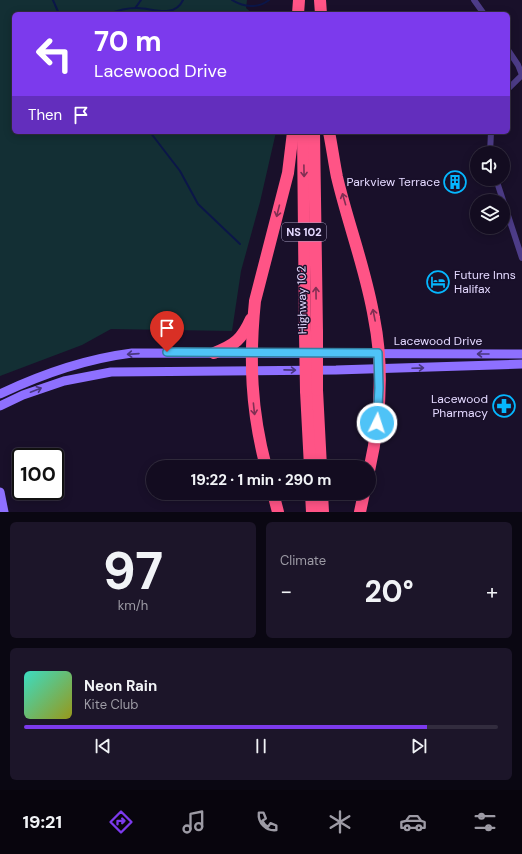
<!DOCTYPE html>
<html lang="en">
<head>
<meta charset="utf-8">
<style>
	body { margin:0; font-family:"DM Sans",sans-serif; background:#1c1529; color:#f1f3f6; height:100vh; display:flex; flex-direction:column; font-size:15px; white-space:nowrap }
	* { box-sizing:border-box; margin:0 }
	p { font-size:13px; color:#9d9ba5 }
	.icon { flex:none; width:22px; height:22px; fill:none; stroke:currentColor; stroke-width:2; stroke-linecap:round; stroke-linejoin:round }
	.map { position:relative; height:512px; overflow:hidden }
	.side { display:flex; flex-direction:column; gap:10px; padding:10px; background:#0a0712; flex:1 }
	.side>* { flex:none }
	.top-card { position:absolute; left:12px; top:12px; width:498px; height:122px; border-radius:6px; box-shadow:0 2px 10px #0003,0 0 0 1px #322c3e; background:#7c3aed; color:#fff; overflow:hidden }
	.tools { position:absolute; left:470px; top:146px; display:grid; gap:8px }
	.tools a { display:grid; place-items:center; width:40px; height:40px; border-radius:50%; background:#130c20; box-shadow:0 2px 10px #0003,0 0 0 1px #322c3e; font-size:20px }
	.speed { position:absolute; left:12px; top:448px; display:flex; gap:8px; font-size:20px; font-weight:700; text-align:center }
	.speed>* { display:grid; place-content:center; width:52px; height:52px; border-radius:50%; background:#130c20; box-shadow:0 2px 10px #0003,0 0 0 1px #322c3e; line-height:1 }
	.speed .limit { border:2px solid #111; border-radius:6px; background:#fff; color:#111 }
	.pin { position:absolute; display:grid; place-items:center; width:34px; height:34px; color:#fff; margin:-41px -17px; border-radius:50% 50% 50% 0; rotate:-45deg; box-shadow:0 0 4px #0007 }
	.pin .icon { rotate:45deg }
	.me { position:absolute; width:44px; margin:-22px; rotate:4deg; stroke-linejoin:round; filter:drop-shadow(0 0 3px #0008) }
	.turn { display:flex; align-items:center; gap:14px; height:84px; padding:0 16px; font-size:18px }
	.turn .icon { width:52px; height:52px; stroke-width:2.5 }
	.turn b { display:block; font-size:28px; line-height:34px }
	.then { display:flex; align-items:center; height:38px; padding:0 16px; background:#0003; gap:8px; font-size:15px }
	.big { font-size:30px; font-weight:700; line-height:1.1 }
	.side .tile { flex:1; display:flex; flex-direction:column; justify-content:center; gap:6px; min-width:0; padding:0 14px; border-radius:6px; background:#1c1529 }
	.side .dial { align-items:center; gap:0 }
	.dial b { font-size:52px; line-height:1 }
	.song { display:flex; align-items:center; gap:12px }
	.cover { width:48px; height:48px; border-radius:6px; background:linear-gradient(135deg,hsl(170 70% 55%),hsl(60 70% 35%)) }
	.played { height:4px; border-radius:2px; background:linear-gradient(90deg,#7c3aed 85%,#322c3e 85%) }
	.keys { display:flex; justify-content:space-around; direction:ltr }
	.heat { display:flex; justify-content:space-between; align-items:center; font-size:22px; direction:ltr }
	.side .tiles { flex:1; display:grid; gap:10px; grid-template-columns:1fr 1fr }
	.tile:last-child { grid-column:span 2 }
	.trip { position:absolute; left:146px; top:460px; width:230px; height:40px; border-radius:20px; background:#130c20; box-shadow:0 2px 10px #0003,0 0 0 1px #322c3e; font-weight:700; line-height:40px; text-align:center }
	.tab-bar { display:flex; height:64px; justify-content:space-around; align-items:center; background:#08050d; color:#9d9ba5 }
	.tab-bar .icon { width:28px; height:28px }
	.tab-bar .selected { color:#7c3aed }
	.tab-bar b { font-size:18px; color:#f1f3f6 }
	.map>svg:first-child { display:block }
</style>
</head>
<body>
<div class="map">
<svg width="522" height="512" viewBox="0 0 522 512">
	<rect width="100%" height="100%" fill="#19102a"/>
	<polygon fill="#132f34" points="0,0 247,0 246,8 253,14 14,14 14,132 276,132 260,202 241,271 232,331 111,329 82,345 0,376"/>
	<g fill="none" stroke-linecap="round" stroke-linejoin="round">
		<g stroke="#0b1648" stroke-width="2">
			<polyline points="53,0 59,14"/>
			<path d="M232,0c11,7 26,9 37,0"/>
			<polyline points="136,7 141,0"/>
			<path d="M109,14c9,-4 18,-6 28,-6 15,0 37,11 46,-8"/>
			<polyline points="150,132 180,171 198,204 240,244"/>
		</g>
		<g stroke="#4d3c88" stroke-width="6">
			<polyline points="474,0 484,14"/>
			<polyline points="508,50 518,65 522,75 508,89"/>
			<polyline points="490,153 491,132"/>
			<polyline points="496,179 522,258"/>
		</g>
		<g stroke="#8e70ff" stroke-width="9">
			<path d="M0,394c42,-20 85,-35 132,-41l390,1"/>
			<polyline points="0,406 23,395 64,381 111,372 336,370 522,364"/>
			<polyline points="0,492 4,512"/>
		</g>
		<g stroke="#ff5486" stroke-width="12">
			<polyline points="320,0 321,14"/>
			<polyline points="298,14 299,0"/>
			<polyline points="303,132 305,333"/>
			<polyline points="314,132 317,332"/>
			<path d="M329,132c3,15 5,30 8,45 11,47 29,93 37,141 10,50 6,104 -5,153"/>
			<path d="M214,353c21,-8 28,-14 37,-34"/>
			<polyline points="317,390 321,467"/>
			<polyline points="306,391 310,467"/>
			<path d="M266,467c-15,-57 -17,-107 -11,-166l33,-128 5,-41"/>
			<polyline points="273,493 278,512"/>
			<polyline points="311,493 312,512"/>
			<polyline points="322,493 323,512"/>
			<polyline points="360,512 364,493"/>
		</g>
		<g stroke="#ff5486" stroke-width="12">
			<polyline points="317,332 317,390"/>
			<polyline points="305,333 306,391"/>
		</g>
	</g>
	<defs><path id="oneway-shaft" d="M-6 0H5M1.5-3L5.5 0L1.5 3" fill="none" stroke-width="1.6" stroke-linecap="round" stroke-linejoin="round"/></defs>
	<g stroke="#802f53">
		<use href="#oneway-shaft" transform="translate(304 171) rotate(89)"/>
		<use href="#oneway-shaft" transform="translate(344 199) rotate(-106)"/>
		<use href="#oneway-shaft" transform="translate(278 211) rotate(104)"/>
		<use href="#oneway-shaft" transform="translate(316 293) rotate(-91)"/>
		<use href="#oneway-shaft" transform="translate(374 315) rotate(-101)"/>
		<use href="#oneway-shaft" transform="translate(254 409) rotate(84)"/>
	</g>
	<g stroke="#48367f">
		<use href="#oneway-shaft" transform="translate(133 354) rotate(176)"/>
		<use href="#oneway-shaft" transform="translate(483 354) rotate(-180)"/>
		<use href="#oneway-shaft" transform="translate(418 368) rotate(-2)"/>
		<use href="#oneway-shaft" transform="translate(290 370) rotate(1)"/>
		<use href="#oneway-shaft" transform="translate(36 390) rotate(-21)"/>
	</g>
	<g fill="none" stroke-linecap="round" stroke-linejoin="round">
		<g stroke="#337fa1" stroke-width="10">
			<polyline id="route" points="167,352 378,353 379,388 377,423"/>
		</g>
		<use href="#route" stroke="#4fc3f7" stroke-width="7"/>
	</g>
	<defs>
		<g id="building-ring" transform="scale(1.15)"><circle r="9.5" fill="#19102a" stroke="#05b7ff" stroke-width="1.5"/><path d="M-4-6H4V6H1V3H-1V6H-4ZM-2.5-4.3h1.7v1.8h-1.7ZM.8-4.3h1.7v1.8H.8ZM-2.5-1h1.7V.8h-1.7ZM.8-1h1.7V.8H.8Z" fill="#05b7ff"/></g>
		<g id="hotel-ring" transform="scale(1.15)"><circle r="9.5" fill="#19102a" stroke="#05b7ff" stroke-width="1.5"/><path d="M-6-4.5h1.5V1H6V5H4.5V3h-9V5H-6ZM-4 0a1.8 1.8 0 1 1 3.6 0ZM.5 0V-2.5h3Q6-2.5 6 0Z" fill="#05b7ff"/></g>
		<g id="pharmacy-ring" transform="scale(1.15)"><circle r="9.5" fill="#19102a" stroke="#05b7ff" stroke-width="1.5"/><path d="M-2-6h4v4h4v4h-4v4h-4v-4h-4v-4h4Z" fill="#05b7ff"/></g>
	</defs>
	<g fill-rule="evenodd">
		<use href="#building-ring" x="455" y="182"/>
		<use href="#hotel-ring" x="438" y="282"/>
		<use href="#pharmacy-ring" x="504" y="406"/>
	</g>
	<g text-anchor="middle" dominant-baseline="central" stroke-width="3" stroke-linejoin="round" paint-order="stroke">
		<rect fill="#19102a" stroke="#a79dbf" stroke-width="1" x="282" y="223" width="44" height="18" rx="3"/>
		<g font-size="11" font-weight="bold" fill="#e4d9ff">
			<text x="304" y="232">NS 102</text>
		</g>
		<g font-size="12" fill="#e4d9ff" stroke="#19102a" text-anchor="end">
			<text x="440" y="182">Parkview Terrace</text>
			<text x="454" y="275" text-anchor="start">Future Inns<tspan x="454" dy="14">Halifax</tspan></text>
			<text x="488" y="399">Lacewood<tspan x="488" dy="14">Pharmacy</tspan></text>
		</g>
		<g font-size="12" fill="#e4d9ff" stroke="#19102a">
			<text transform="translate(302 300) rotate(-91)">Highway 102</text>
			<text x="438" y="341">Lacewood Drive</text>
		</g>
	</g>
</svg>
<div class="tools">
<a><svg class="icon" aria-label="sound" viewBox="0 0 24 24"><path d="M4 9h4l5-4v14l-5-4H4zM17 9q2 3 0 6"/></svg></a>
<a><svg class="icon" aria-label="layers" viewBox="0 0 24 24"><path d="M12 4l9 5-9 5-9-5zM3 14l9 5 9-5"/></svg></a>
</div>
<div class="speed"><div class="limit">100</div></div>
<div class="pin" style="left:167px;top:352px;background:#d93025"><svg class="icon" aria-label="arrive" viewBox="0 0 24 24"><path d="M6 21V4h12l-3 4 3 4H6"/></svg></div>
<svg class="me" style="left:377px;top:423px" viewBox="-20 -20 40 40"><circle r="17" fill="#4fc3f7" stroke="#fff" stroke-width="3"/><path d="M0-11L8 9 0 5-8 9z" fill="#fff"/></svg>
<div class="trip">19:22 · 1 min · 290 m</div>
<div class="top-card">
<div class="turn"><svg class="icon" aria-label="left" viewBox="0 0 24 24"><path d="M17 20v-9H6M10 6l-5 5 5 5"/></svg><div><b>70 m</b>Lacewood Drive</div></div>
<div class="then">Then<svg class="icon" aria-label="arrive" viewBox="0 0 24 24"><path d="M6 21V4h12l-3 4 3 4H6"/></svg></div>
</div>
</div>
<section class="side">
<div class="tiles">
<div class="tile dial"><b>97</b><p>km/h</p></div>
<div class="tile"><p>Climate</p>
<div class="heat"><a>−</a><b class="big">20°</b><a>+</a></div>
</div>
<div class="tile">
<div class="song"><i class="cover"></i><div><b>Neon Rain</b><p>Kite Club</p></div></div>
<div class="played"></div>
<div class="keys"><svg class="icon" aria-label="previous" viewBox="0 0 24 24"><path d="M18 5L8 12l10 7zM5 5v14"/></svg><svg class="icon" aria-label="pause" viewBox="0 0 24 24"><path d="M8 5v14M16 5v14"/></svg><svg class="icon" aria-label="next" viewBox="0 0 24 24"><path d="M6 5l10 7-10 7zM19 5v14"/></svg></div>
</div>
</div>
</section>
<nav class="tab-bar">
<b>19:21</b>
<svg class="icon selected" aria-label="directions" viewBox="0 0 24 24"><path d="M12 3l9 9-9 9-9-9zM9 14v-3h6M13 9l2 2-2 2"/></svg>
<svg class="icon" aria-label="music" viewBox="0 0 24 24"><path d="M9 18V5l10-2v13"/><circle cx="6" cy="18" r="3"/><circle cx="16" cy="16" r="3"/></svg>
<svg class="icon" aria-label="phone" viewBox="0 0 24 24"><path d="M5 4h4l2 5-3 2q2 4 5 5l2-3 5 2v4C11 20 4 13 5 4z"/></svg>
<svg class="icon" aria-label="climate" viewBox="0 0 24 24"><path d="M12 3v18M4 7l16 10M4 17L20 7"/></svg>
<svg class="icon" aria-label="car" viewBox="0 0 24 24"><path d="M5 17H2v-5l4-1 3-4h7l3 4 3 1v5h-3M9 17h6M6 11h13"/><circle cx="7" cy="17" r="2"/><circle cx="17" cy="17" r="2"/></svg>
<svg class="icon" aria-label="filters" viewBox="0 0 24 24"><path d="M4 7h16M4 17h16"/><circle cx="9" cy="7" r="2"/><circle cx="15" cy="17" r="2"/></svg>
</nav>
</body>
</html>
